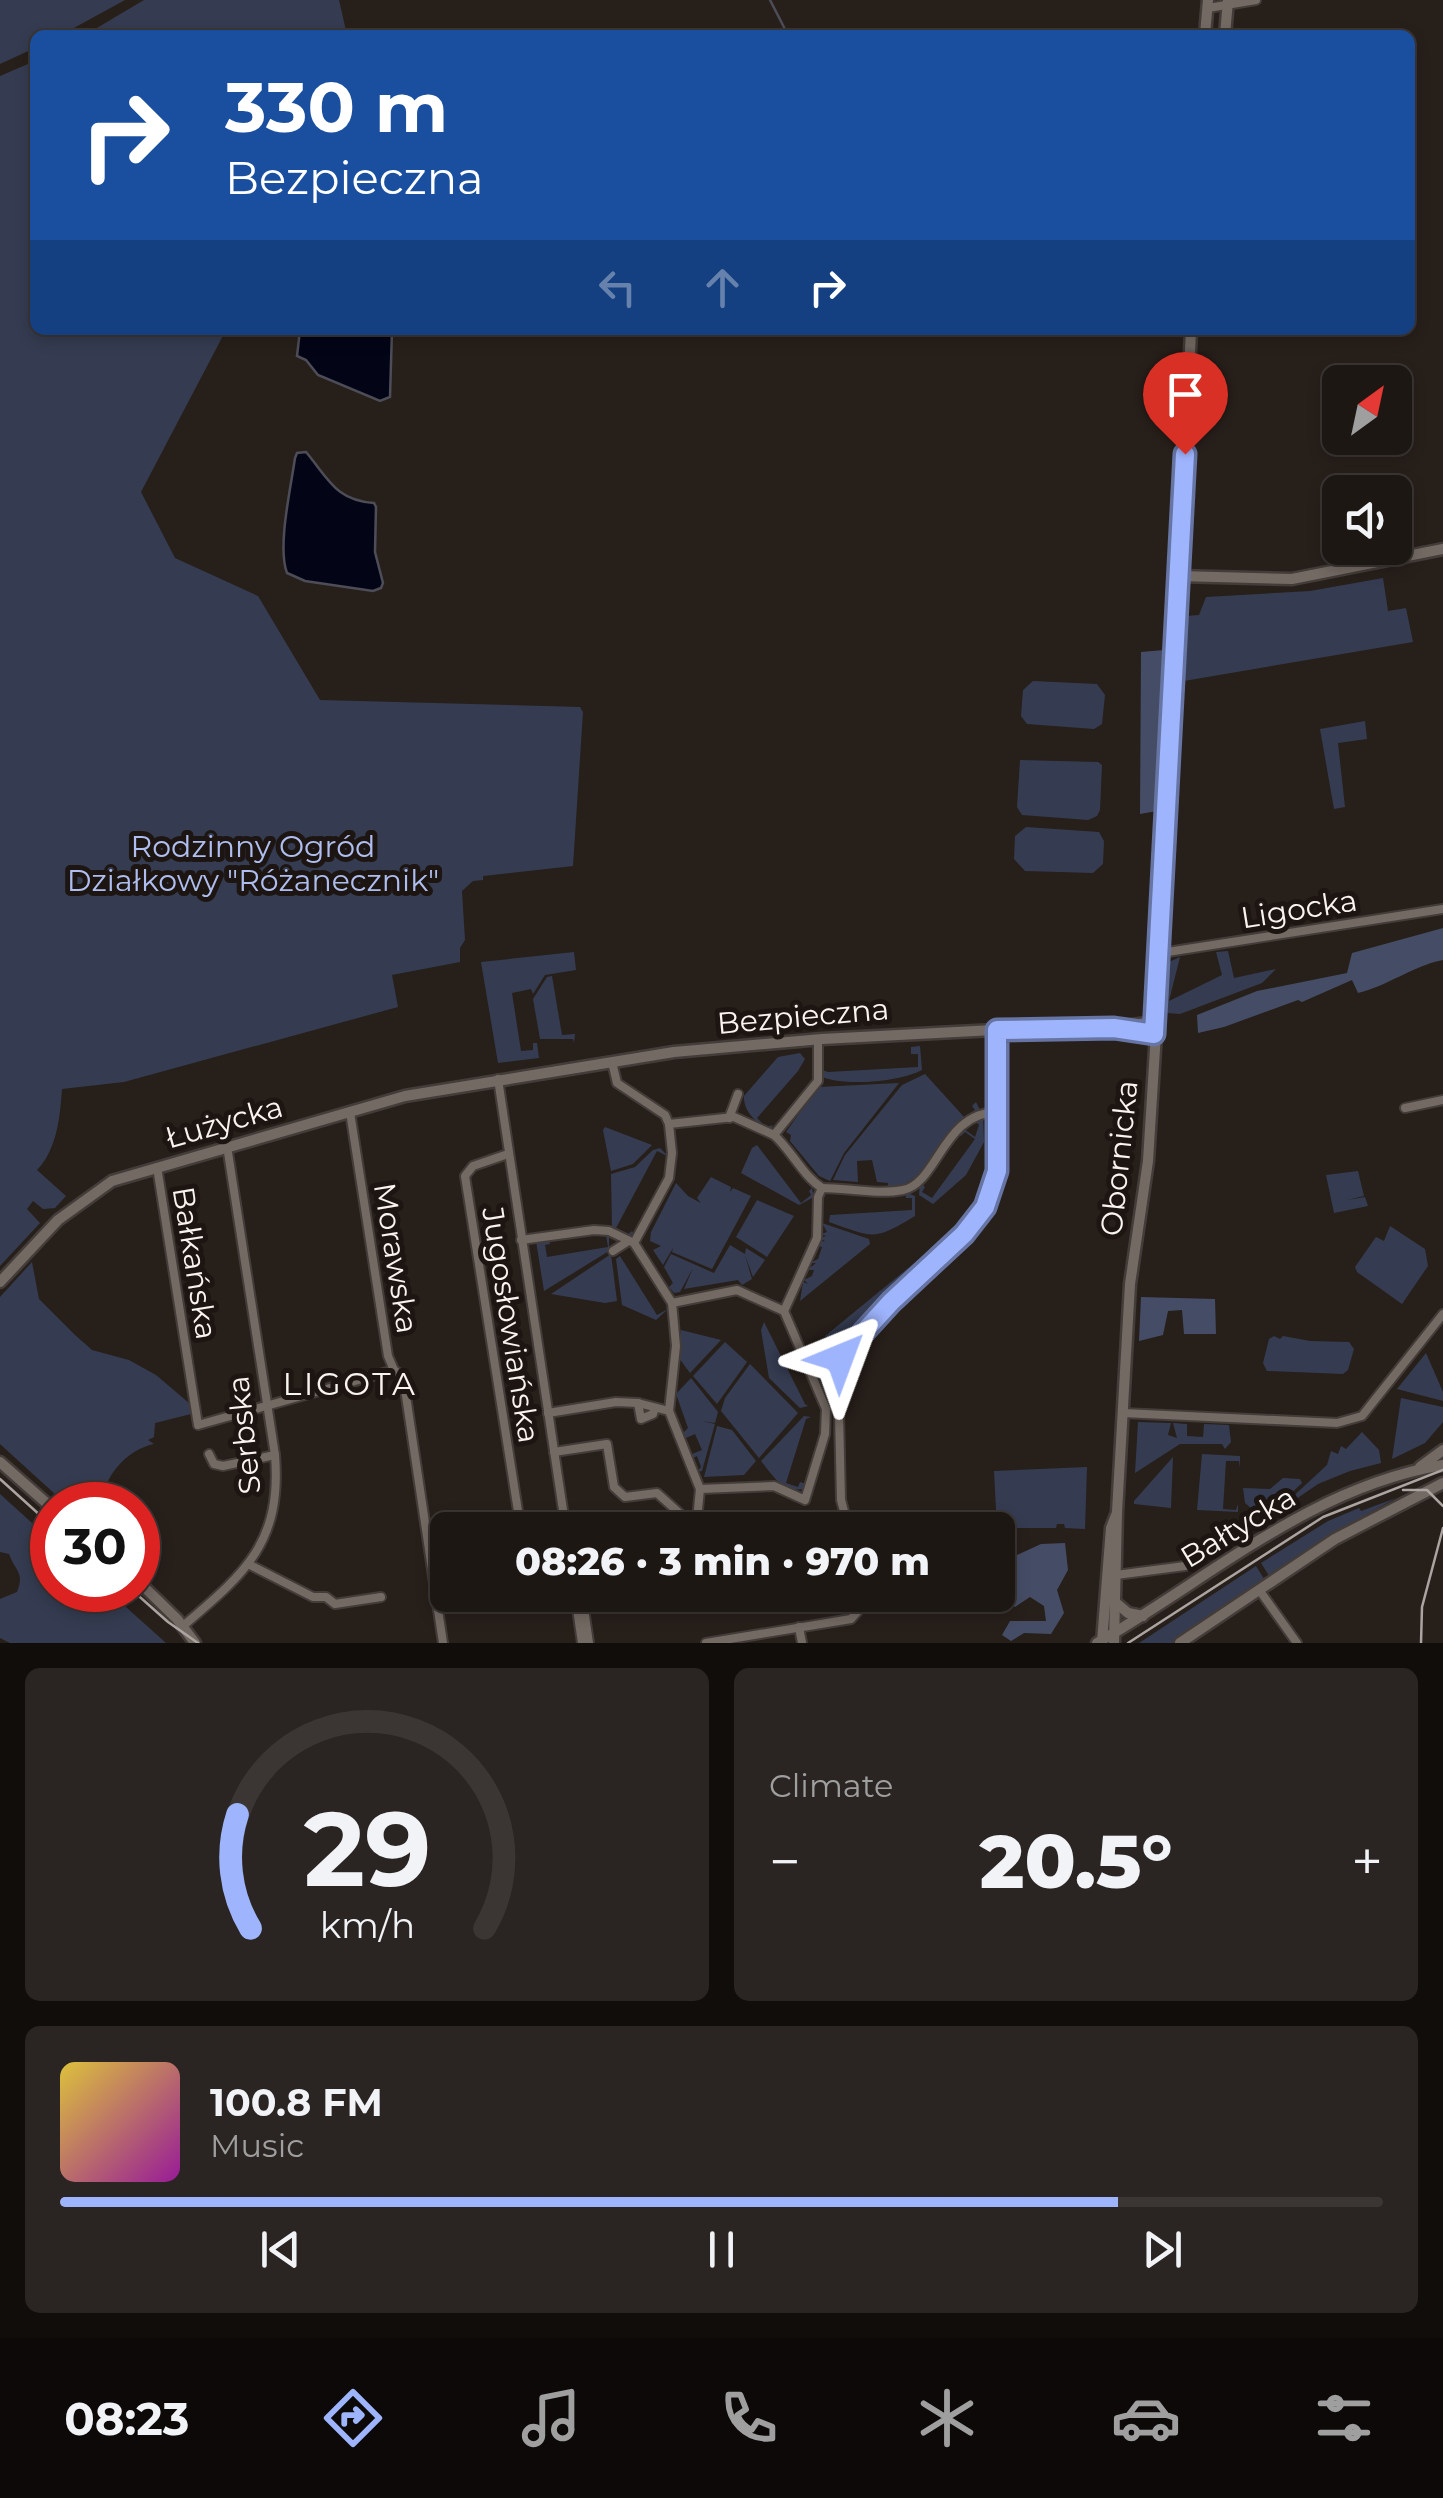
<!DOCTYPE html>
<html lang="en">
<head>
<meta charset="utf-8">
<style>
	body { margin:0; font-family:Montserrat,sans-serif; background:#2a2422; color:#f1f3f6; height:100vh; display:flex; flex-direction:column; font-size:38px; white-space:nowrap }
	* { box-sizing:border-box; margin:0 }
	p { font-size:32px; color:#a09fa0 }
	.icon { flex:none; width:55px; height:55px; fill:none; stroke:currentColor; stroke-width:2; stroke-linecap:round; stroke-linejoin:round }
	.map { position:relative; height:1643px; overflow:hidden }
	.drawer { display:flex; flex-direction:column; gap:25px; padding:25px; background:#100d0b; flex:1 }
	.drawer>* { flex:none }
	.banner { position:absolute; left:30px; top:30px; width:1385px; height:305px; border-radius:15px; box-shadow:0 5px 15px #0003,0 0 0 2px #3b3634; background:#1a4fa0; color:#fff; overflow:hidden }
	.needle { width:65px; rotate:33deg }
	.buttons { position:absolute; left:1322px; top:365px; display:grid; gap:20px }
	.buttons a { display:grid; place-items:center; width:90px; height:90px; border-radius:15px; background:#1d1714; box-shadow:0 5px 15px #0003,0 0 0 2px #3b3634; font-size:50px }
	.speed { position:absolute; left:30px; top:1482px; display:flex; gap:20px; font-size:50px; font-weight:700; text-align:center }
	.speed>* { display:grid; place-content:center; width:130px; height:130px; border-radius:50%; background:#1d1714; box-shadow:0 5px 15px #0003,0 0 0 2px #3b3634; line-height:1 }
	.speed .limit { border:15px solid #d22; background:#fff; color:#111 }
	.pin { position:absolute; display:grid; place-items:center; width:85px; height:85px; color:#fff; margin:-102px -42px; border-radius:50% 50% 50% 0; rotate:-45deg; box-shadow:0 0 10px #0007 }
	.pin .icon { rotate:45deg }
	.me { position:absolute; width:110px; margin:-55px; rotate:44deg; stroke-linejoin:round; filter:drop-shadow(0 0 8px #0008) }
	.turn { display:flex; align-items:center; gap:35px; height:210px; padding:0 30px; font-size:45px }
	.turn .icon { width:130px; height:130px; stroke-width:2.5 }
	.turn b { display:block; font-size:70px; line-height:85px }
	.lanes { display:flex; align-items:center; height:95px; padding:0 30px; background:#0003; justify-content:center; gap:50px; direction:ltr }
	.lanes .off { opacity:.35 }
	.big { font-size:75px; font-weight:800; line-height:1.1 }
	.drawer .card { flex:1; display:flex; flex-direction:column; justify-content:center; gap:15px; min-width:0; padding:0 35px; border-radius:15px; background:#2a2422 }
	.drawer .dial { align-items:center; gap:0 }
	.dial svg { height:260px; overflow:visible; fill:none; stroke:#3b3634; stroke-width:7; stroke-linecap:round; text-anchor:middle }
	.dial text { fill:#f1f3f6; stroke:none }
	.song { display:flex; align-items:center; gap:30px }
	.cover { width:120px; height:120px; border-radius:15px; background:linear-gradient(135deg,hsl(50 70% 55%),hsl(300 70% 35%)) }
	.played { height:10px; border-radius:5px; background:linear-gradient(90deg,#9eb4fd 80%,#3b3634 80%) }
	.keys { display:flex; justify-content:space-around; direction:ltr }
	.heat { display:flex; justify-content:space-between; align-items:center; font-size:55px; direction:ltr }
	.drawer .tiles { flex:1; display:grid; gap:25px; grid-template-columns:1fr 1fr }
	.card:last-child { grid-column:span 2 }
	.trip { position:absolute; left:430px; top:1512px; width:585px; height:100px; border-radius:15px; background:#1d1714; box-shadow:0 5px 15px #0003,0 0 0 2px #3b3634; font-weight:800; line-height:100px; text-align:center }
	.menu { display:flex; height:160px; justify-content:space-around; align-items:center; background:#0c0908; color:#a09fa0 }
	.menu .icon { width:70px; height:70px }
	.menu .current { color:#9eb4fd }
	.menu b { font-size:45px; color:#f1f3f6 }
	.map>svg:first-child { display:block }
</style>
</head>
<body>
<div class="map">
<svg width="1443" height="1643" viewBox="0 0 1443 1643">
	<rect width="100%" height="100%" fill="#271f1a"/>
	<g fill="#353c51">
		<polygon points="0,0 125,0 61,35 35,35 35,48 0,64"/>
		<polygon points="144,0 339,0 347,35 85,35"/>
		<path d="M35,61v269h191l-85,162 34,66 83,38 62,104 260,7 3,5 -10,154 -90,10v4l-10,1 -11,10 3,49 -5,8v14l-68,13 6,32 -274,75 -62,7c-2,28 -5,60 -25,81l29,26 -11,12 -12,1 -10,-8 -6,8 13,14 -40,43v-1190z"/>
		<polygon points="1383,578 1388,611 1406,608 1413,642 1184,681 1186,616 1199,615 1206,597 1310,591"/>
		<polygon points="1033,681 1097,684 1105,695 1102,724 1094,729 1027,724 1021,716 1023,690"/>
		<polygon points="1365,721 1367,739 1338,743 1345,807 1334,809 1320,729"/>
		<polygon points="1020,760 1098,762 1102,765 1100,810 1097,816 1088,820 1022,815 1017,807"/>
		<polygon points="1026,827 1099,832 1104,841 1103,864 1093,873 1025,871 1014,859 1015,836"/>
		<polygon points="1228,951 1234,978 1276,969 1262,983 1180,1014 1167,1013 1169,962 1180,957 1169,1001 1222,975 1216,952"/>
		<polygon points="574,952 576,970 545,975 533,994 531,989 512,993 521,1051 533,1050 533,1043 537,1043 539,1058 498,1063 481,962"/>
		<polygon points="552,976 562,1035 575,1034 574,1043 573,1039 540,1039 533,999 547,977"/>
		<path d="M920,1046l2,24c-22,12 -79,17 -102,6l2,-6 6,2 90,-5v-13h-7v-7z"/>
		<path d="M800,1053l5,6 -7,12 -41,47 9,9 7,-2 -3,5c-13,-6 -27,-18 -26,-34l34,-39z"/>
		<path d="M925,1074l40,44 10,-8 -3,-4 4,-4 4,8c-9,6 -19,12 -27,20 -22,22 -29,55 -65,58v-5l-11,-1 -5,-22 -15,1 1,21 -25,-2 12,-25 57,-70z"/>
		<polygon points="899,1083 844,1153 830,1181 819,1176 790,1141 791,1135 786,1132 818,1087"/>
		<polygon points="983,1116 984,1142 966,1175 933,1204 919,1195 920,1182 925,1187 922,1192 932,1198 975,1139 965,1132 961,1136 957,1133 963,1128 975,1137 979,1125 974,1120"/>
		<polygon points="605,1127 652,1145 633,1164 611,1171 603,1130"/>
		<polygon points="757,1145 801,1203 811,1195 809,1191 812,1188 814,1197 799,1205 741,1173 752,1148"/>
		<polygon points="660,1148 669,1157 657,1151 616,1228 627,1235 632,1231 633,1233 629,1237 612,1227 611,1174 635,1167 653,1150"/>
		<polygon points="1358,1171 1364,1196 1347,1200 1365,1197 1368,1206 1334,1213 1326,1175"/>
		<polygon points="711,1177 731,1187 730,1192 733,1188 751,1196 712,1269 672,1252 673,1248 663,1265 653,1250 661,1246 650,1241 651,1232 676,1183 688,1196 701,1203 697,1198"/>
		<path d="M905,1192l10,4v20c-41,25 -41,22 -86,6l1,-7 82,-5v-12h-6z"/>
		<polygon points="757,1200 794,1216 767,1257 736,1237"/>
		<polygon points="822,1223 869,1239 870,1244 800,1301 803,1282 808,1284 804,1280 812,1276 814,1270 807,1270 816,1263 810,1263 818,1259 822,1247 817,1246 818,1242 825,1241 819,1238 826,1236 821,1234 827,1232"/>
		<polygon points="1390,1226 1425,1249 1428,1266 1402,1304 1357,1272 1355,1267 1376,1237 1384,1241"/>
		<polygon points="597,1233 608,1235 609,1235 609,1251 544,1291 536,1241 549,1239 550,1244 545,1245 547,1257 608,1247 606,1235 598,1236"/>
		<polygon points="730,1245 745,1254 746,1248 765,1260 753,1277 745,1255 752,1279 742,1285 738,1280 684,1289 693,1268 680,1292 674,1293 669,1287 673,1283 664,1267 671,1254 714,1273"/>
		<polygon points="935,1246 943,1250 877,1308 868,1325 863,1319 847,1334 830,1340 825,1336"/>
		<polygon points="611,1254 617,1301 605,1303 551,1294"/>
		<polygon points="620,1256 657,1315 668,1309 656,1320 622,1305 616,1259"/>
		<path d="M32,1262l7,37 36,36 17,15 37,10 27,15 33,28 2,11 -36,9 -1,14 -6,3 6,4c-28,6 -50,32 -53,61h-34l-67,-61v-147z"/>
		<polygon points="764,1322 805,1404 808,1406 800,1408 769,1378 761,1330"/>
		<polygon points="681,1330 721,1340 690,1373 679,1358"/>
		<polygon points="1274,1336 1280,1339 1283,1336 1310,1341 1349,1342 1354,1349 1348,1370 1343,1374 1267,1371 1263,1363 1269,1339"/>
		<polygon points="725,1342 747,1362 717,1404 693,1376"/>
		<polygon points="1426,1353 1443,1392 1443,1401 1397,1389"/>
		<polygon points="750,1364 798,1413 759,1458 721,1411 725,1398"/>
		<polygon points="691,1378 718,1412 715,1423 702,1421 715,1424 702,1471 697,1472 701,1467 697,1456 693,1458 692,1454 702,1450 695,1434 686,1438 683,1433 688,1428 676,1394"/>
		<polygon points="1401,1398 1443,1407 1443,1422 1425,1443 1392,1459"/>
		<path d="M804,1416l7,1 -5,2 -20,64 12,4 2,-5 6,2 -3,5c-20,4 -29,-12 -42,-28z"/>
		<polygon points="1138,1422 1171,1423 1168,1435 1177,1438 1173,1423 1187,1424 1187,1436 1203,1437 1204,1424 1229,1425 1231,1442 1225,1449 1222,1444 1180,1444 1135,1473"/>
		<polygon points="717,1426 732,1430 756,1461 744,1475 704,1477"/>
		<polygon points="1362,1432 1379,1450 1381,1463 1350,1471 1318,1484 1274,1514 1327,1465 1331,1451 1338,1454 1341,1446 1346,1449"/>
		<polygon points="1202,1454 1240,1456 1240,1468 1239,1461 1226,1461 1223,1509 1236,1510 1238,1504 1238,1512 1197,1510"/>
		<polygon points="1173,1457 1171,1508 1134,1504 1134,1501"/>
		<polygon points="1087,1467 1085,1529 1065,1528 1064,1524 1057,1524 1056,1528 997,1528 994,1471"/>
		<polygon points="1283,1478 1300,1479 1302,1483 1264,1519 1245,1503 1243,1488 1270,1489"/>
		<path d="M0,1494l52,47v49h55l59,53h-156l-10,-5v-39l17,-7c8,-20 -2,-21 -8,-38l-9,-2z"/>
		<polygon points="1396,1498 1325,1538 1271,1579 1261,1563 1328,1521 1359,1508 1361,1511"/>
		<polygon points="1256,1566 1266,1582 1172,1643 1139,1643"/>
	</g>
	<g fill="#454d66">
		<polygon points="1164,650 1157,811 1140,814 1141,652"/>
		<path d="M1443,928v32c-31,6 -55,26 -85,33l-6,-13 -50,22 -4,-2 -74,27 -26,6 -1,-18 60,-24 90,-18 5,-20z"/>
		<polygon points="1141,1297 1215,1299 1216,1334 1184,1334 1182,1310 1168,1311 1163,1335 1139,1341"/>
		<polygon points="1065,1543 1068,1570 1057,1590 1064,1613 1051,1634 1024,1633 1011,1641 1002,1635 1010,1621 1046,1621 1044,1606 1030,1597 1015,1607 1009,1604 1006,1573 1013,1557 1041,1544"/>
	</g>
	<g fill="#030517" stroke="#4d4d58" stroke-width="2.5">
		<polygon points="300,330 392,330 390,397 380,401 318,375 306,360 297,356"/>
		<path d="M306,452c22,26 29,48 68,51l2,4 -1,45 8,31 -2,5 -8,3 -68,-10 -18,-8c-10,-26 4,-86 8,-115l2,-5z"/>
	</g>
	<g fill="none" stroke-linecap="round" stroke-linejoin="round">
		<polyline stroke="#4d4d58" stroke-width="2.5" points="770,0 788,35"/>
		<g stroke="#433c39" stroke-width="12">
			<g id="street">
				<polyline points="1208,8 1256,0"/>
				<polyline points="1161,953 1443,909"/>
				<polyline points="612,1062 617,1083 665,1115 669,1124"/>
				<polyline points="498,1079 566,1530"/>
				<polyline points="1405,1108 1443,1100"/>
				<polyline points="350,1112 388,1356 394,1370 403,1376 443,1643"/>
				<polyline points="729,1118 738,1094"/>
				<path d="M774,1135c18,16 29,41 48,53"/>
				<polyline points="508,1154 473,1166 465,1176 521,1530"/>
				<polyline points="157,1167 198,1425 394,1370"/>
				<polyline points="521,1240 594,1230 609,1231 634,1243"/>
				<polyline points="613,1251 627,1242"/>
				<polyline points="672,1303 676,1346 669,1411 700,1489 774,1486 805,1500 825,1434 826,1409 784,1311 737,1290 672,1303 634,1243 669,1178 672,1153 669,1124 734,1117 774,1135 818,1081 818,1039"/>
				<path d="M784,1311l33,-73 1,-41 4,-9c25,0 56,7 81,2 35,-7 40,-78 95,-78"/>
				<polyline points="638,1403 641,1419 653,1414 655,1408"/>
				<polyline points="548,1413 616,1402 638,1403 669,1411"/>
				<polyline points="1123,1413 1337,1423 1362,1416 1443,1314"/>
				<polyline points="554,1452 607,1444 614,1487 625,1497 657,1493 696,1528"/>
				<polyline points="209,1454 214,1464 223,1466 275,1455"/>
				<polyline points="696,1530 700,1489"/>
				<polyline points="785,1530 845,1518"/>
				<polyline points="849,1530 841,1500 838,1371 840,1357 909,1284 964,1234 985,1207 997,1171 997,1030"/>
				<polyline points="250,1565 313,1597 326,1597 335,1604 381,1597"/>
				<polyline points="1116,1575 1185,1566"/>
				<polyline points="1260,1591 1297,1643"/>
				<polyline points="575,1595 582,1643"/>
				<polyline points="582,1595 589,1643"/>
				<path d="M183,1626c62,-53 99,-83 92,-171l-48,-309"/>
				<polyline points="799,1627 802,1643"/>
				<polyline points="706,1643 851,1619 858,1611 861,1595"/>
			</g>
		</g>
		<g stroke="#433c39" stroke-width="15">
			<g id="secondary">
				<polyline points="1205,35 1208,0"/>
				<polyline points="1225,35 1228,0"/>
				<polyline points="1179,576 1292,579 1443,549"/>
				<polyline points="1116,1027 1155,1022"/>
				<polyline points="0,1282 58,1220 112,1181 405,1096 674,1052 822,1039 1032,1028 1114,1028 1154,1034"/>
				<polyline points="0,1462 52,1508"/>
				<polyline points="1420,1467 1443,1450"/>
				<polyline points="138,1581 177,1619 195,1643"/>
				<polyline points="1115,1602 1128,1613 1143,1616"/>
				<polyline points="1102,1642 1111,1528 1116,1515"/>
				<path d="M1097,1643c113,-65 214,-156 346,-178"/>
				<polyline points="1114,1643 1117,1512 1130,1284 1148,1161 1161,953 1191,330"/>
				<polyline points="1180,1643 1335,1539 1443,1483"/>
			</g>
		</g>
		<use href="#street" stroke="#746a64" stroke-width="8"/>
		<use href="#secondary" stroke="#746a64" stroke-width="10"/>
		<g stroke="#aba4a0" stroke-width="2.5">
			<polyline points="0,1479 52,1526"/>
			<polyline points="1403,1490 1427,1490 1443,1506"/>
			<polyline points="132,1590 168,1622 198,1643"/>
			<polyline points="1128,1643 1323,1517 1443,1470"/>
			<polyline points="1421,1643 1422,1607 1443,1528"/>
		</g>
	</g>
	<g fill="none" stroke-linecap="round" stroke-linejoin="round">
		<g stroke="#6775a4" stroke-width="25">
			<polyline id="route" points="840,1358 891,1302 964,1234 985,1207 997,1171 997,1030 1114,1028 1154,1034 1185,454"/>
		</g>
		<use href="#route" stroke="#9eb4fd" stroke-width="18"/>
	</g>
	<g text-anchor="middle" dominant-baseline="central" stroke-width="10" stroke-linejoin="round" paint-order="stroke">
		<g font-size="30" fill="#afbef0" stroke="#1d1511">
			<text x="253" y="846">Rodzinny Ogród<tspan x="253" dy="34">Działkowy "Różanecznik"</tspan></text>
		</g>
		<g font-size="30" fill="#faf4f0" stroke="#1d1511">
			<text transform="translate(1299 909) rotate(-9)">Ligocka</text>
			<text transform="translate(803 1016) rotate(-5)">Bezpieczna</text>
			<text transform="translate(224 1122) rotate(-16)">Łużycka</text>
			<text transform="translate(1119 1158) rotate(-84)">Obornicka</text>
			<text transform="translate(396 1258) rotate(81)">Morawska</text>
			<text transform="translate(195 1263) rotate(81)">Bałkańska</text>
			<text transform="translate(511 1325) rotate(81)">Jugosłowiańska</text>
			<text transform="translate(244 1435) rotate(-96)">Serbska</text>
			<text transform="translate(1238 1527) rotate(-31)">Bałtycka</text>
		</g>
		<g font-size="32" letter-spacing="2.5" fill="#faf4f0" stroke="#1d1511">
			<text x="350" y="1383">LIGOTA</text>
		</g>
	</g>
</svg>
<div class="buttons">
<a><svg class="needle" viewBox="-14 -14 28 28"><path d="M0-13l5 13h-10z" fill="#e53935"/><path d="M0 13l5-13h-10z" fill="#a09fa0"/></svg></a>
<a><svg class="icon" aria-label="sound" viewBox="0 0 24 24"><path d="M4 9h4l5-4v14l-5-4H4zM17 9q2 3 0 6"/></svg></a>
</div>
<div class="speed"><div class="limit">30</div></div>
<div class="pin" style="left:1185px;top:454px;background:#d93025"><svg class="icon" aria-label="arrive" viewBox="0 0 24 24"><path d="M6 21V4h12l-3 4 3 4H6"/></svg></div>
<svg class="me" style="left:840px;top:1358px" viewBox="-20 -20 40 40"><path d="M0-17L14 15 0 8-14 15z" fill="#9eb4fd" stroke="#fff" stroke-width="4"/></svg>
<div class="trip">08:26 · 3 min · 970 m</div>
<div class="banner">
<div class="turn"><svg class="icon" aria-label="right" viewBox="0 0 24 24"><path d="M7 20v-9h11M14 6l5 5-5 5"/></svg><div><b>330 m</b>Bezpieczna</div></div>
<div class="lanes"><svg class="icon off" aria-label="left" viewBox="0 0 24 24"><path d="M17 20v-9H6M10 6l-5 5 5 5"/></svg><svg class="icon off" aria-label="ahead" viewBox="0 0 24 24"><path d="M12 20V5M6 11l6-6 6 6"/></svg><svg class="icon" aria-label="right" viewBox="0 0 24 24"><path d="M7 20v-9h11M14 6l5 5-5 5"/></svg></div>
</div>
</div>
<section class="drawer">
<div class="tiles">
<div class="card dial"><svg viewBox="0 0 100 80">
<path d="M14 69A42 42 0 1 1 86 69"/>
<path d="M14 69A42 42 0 0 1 10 34" stroke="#9eb4fd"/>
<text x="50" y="56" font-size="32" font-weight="700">29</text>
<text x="50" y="72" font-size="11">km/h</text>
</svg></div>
<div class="card"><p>Climate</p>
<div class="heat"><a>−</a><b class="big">20.5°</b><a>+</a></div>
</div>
<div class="card">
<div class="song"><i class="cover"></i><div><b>100.8 FM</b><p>Music</p></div></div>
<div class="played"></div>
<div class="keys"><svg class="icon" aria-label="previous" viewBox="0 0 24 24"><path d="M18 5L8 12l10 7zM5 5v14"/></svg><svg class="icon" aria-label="pause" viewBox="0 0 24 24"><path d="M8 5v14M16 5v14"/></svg><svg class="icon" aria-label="next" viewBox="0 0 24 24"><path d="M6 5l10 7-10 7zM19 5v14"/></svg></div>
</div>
</div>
</section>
<nav class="menu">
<b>08:23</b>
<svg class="icon current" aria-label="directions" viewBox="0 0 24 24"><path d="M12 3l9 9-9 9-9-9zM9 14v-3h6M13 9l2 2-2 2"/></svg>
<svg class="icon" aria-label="music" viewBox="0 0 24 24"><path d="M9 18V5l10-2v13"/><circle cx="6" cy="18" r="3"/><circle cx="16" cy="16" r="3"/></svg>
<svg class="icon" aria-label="phone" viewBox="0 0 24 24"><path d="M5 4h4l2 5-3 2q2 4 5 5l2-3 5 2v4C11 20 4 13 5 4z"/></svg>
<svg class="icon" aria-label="climate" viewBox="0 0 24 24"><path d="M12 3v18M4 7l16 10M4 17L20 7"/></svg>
<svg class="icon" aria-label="car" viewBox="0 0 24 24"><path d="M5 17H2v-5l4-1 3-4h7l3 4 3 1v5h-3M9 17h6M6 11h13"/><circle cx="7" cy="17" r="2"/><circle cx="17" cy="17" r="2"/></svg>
<svg class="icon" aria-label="filters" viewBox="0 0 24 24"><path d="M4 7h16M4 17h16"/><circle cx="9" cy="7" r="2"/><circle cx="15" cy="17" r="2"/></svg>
</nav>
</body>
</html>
